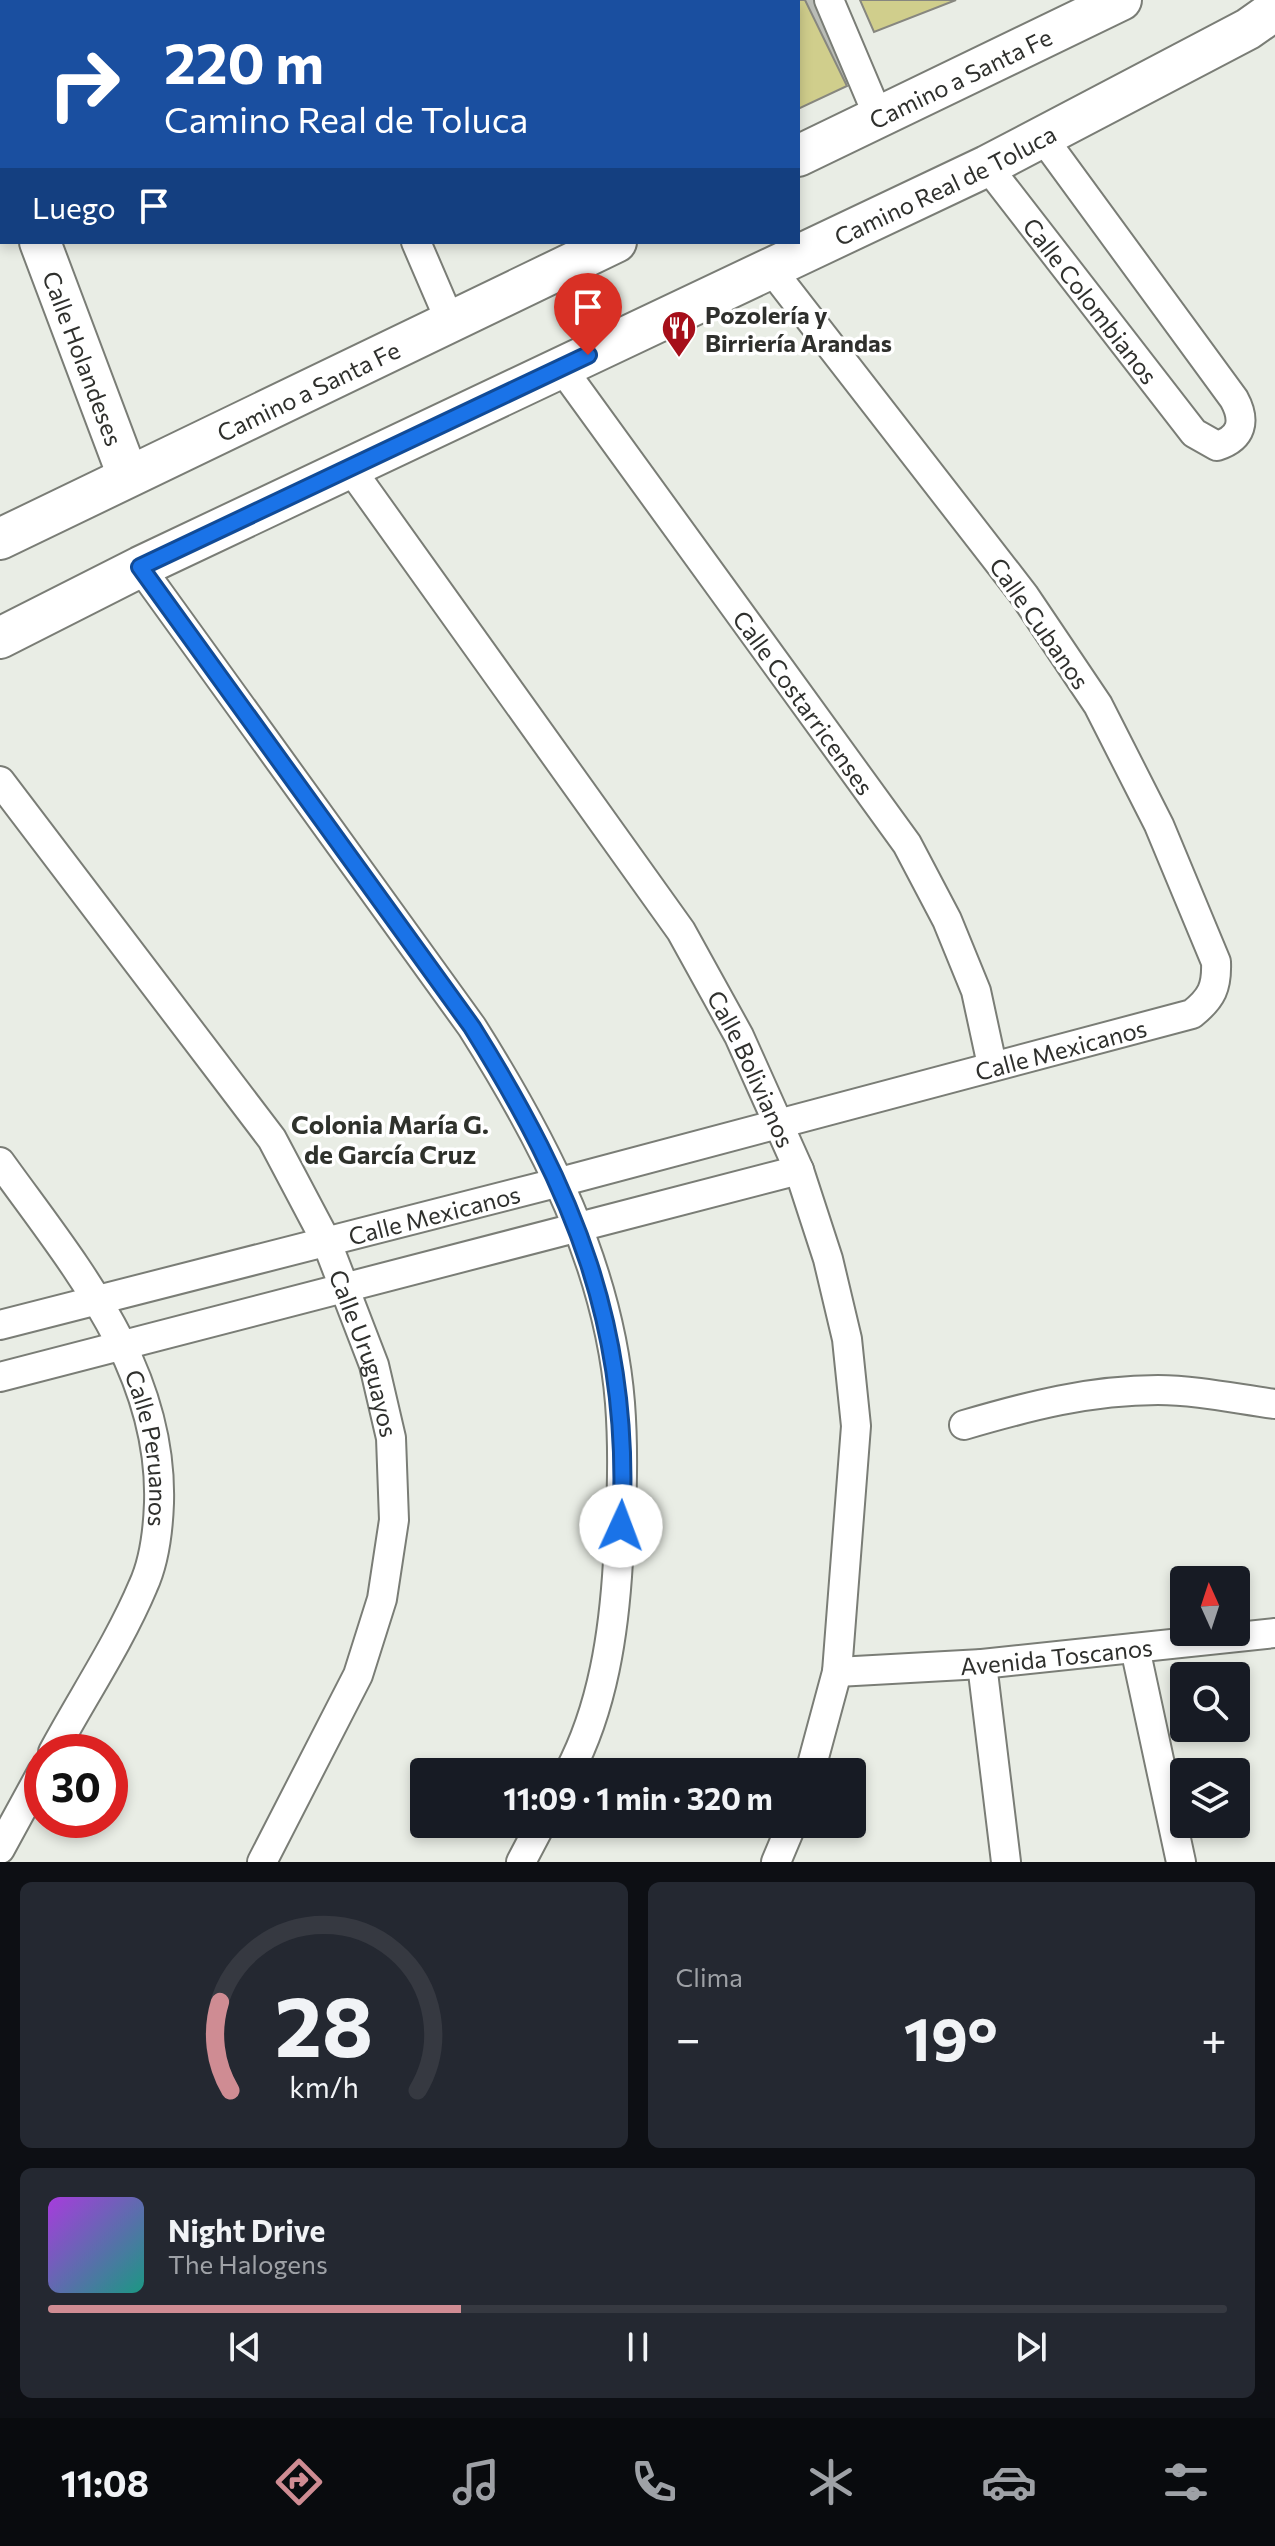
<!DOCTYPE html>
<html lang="es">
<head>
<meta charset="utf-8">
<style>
	body { margin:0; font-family:Commissioner,sans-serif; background:#242831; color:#f1f3f6; height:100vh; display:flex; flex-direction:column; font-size:30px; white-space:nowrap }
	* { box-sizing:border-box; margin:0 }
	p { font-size:26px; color:#9ea1a6 }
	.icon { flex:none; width:44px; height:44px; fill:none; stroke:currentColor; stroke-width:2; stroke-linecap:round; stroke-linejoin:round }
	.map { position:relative; height:1862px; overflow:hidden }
	.sheet { display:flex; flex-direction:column; gap:20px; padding:20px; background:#0d0f14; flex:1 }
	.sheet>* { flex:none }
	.top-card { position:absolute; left:0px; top:0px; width:800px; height:244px; box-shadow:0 4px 12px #0003; background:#1a4fa0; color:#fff; overflow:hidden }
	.needle { width:52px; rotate:357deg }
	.tools { position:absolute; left:1170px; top:1566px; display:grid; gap:16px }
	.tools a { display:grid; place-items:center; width:80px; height:80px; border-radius:8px; background:#171b24; box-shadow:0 4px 12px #0003; font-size:40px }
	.speed { position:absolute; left:24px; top:1734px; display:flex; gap:16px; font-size:40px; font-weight:700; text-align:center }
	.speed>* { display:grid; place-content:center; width:104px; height:104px; border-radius:50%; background:#171b24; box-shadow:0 4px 12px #0003; line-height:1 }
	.speed .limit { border:12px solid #d22; background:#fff; color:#111 }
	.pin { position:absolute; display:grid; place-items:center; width:68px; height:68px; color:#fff; margin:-82px -34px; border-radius:50% 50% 50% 0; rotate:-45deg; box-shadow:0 0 8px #0007 }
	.pin .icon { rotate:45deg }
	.me { position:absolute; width:88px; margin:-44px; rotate:2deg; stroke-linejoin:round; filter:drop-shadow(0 0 6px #0008) }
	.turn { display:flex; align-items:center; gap:28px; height:168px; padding:0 32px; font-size:36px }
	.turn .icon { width:104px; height:104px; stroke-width:2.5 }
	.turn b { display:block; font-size:56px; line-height:68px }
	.then { display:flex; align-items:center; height:76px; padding:0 32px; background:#0003; gap:16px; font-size:30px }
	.big { font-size:60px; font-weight:700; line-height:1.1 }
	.sheet .widget { flex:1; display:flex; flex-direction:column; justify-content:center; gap:12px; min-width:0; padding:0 28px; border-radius:12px; background:#242831 }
	.sheet .dial { align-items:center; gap:0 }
	.dial svg { height:208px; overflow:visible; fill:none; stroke:#363941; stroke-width:7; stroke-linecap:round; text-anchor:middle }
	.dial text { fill:#f1f3f6; stroke:none }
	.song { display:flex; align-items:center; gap:24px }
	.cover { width:96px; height:96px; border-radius:12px; background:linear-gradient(135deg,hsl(280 70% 55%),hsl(170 70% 35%)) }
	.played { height:8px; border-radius:4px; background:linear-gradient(90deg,#cf8c93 35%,#363941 35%) }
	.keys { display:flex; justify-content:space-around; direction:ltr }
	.heat { display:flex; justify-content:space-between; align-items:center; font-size:44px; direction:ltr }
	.sheet .tiles { flex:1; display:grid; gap:20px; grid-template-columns:1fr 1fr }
	.widget:last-child { grid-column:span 2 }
	.trip { position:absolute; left:410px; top:1758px; width:456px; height:80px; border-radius:8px; background:#171b24; box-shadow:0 4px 12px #0003; font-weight:700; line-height:80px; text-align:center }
	.tab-bar { display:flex; height:128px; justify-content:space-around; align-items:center; background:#090b0e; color:#9ea1a6 }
	.tab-bar .icon { width:56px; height:56px }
	.tab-bar .on { color:#cf8c93 }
	.tab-bar b { font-size:36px; color:#f1f3f6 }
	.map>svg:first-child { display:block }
</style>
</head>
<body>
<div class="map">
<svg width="1275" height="1862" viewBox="0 0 1275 1862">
	<rect width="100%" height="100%" fill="#e9ede5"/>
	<polygon fill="#0003" points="620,0 837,0 868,62 846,84 798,107 798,2"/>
	<g fill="#d0ce8c" stroke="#87877f" stroke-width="2">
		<polygon points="618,0 805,0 847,86 798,109 798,2"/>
		<polygon points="860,0 956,0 874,32"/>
	</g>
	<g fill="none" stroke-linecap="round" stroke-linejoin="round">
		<g stroke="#7a7d76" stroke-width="32">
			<g id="street">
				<polyline points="312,0 313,2"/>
				<polyline points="567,0 568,2"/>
				<polyline points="829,0 879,118"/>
				<path id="s1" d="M987,166l207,267 23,13c25,-8 29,-25 17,-47l-191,-261"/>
				<polyline points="416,242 450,321"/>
				<path id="s2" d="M561,367l346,477 40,76 29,71 16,74"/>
				<path id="s3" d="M350,468l331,463 58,105 60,134 29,89 19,80 9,87 -19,246 -27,100"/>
				<path d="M140,567l332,460c72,114 137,238 148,376 4,52 2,105 -2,158 -4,71 -15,147 -49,211"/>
				<path id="s4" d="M0,781l272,358 55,104 47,122 17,73 3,82 -12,79 -24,76 -96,187"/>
				<path id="s5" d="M0,1162c74,103 163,206 159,341 -1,28 -4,57 -16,83 -24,57 -61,112 -90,166"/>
				<path id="s6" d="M0,1325l560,-143 632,-168c20,-16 25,-27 24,-52l-57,-137 -61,-120 -74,-110 -253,-326"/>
				<polyline points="0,1377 799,1170"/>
				<path d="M964,1425c65,-19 126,-35 194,-35 39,0 79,9 117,14"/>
				<polyline points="1135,1648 1181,1862"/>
				<polyline points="982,1664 1006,1862"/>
				<path id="s7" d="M837,1672l145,-8 293,-31"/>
				<polyline points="0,1849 42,1772"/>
				<polyline points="521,1862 541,1824"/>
				<polyline points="776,1862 792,1824"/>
			</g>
		</g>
		<g stroke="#7a7d76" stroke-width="44">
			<g id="secondary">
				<polyline points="0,137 2,142"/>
				<path id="s8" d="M798,156l323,-156"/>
				<path id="s9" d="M40,242l88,234"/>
				<path id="s10" d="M0,539l616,-297"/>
				<path id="s11" d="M0,638l140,-71 847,-401 261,-137 27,-19"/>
			</g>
		</g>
		<use href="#street" stroke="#fff" stroke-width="28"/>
		<use href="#secondary" stroke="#fff" stroke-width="40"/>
	</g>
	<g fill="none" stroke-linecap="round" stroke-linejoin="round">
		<g stroke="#114b97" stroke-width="20">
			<path id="route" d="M588,355l-448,212 332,460c101,162 161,303 149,499"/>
		</g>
		<use href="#route" stroke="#1a73e8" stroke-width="14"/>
	</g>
	<defs>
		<g id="restaurant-pin" transform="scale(1.8)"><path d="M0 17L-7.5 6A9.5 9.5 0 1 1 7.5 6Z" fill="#a60f1a" stroke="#fff"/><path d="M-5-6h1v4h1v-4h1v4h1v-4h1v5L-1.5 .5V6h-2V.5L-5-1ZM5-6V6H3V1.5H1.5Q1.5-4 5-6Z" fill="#fff"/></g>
	</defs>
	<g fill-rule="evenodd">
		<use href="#restaurant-pin" x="679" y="328"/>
	</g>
	<g text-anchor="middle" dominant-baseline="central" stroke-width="7" stroke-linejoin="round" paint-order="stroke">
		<g font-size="24" fill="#2f302d" stroke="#fff">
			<text stroke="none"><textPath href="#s8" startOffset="180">Camino a Santa Fe</textPath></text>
			<text stroke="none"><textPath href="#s11" startOffset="1048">Camino Real de Toluca</textPath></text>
			<text stroke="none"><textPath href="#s1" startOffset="170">Calle Colombianos</textPath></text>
			<text stroke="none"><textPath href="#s9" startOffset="124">Calle Holandeses</textPath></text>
			<text stroke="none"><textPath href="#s10" startOffset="342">Camino a Santa Fe</textPath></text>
			<text transform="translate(1040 623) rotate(55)">Calle Cubanos</text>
			<text stroke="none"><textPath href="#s2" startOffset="414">Calle Costarricenses</textPath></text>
			<text stroke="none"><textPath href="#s6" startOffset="1096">Calle Mexicanos</textPath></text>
			<text stroke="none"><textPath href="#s3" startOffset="724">Calle Bolivianos</textPath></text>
			<text stroke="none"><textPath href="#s6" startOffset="448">Calle Mexicanos</textPath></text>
			<text stroke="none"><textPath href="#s4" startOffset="684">Calle Uruguayos</textPath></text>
			<text stroke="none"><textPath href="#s5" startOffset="328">Calle Peruanos</textPath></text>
			<text stroke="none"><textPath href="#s7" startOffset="220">Avenida Toscanos</textPath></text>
		</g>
		<g font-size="24" font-weight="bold" fill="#2f302d" stroke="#fff" text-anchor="start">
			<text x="705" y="314">Pozolería y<tspan x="705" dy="28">Birriería Arandas</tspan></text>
		</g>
		<g font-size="26" font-weight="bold" fill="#2f322c" stroke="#fff">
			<text x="390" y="1123">Colonia María G.<tspan x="390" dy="30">de García Cruz</tspan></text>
		</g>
	</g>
</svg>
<div class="tools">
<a><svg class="needle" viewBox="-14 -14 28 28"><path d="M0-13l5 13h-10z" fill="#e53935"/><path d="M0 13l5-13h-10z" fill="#9ea1a6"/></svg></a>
<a><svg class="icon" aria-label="search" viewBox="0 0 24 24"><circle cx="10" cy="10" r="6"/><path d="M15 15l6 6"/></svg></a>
<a><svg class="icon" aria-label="layers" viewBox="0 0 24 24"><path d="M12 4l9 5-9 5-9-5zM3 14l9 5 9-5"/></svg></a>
</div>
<div class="speed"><div class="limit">30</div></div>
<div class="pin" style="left:588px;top:355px;background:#d93025"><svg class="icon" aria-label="arrive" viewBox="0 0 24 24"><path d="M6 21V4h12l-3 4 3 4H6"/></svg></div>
<svg class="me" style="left:621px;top:1526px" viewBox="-20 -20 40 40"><circle r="19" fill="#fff"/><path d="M0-13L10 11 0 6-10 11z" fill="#1a73e8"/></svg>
<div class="trip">11:09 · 1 min · 320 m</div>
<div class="top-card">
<div class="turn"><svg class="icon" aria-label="right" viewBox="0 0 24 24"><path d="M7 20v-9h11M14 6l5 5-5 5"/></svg><div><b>220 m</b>Camino Real de Toluca</div></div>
<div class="then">Luego<svg class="icon" aria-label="arrive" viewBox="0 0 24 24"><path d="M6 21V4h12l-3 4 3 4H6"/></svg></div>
</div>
</div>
<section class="sheet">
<div class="tiles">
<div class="widget dial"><svg viewBox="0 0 100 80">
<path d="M14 69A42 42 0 1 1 86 69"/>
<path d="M14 69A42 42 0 0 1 10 35" stroke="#cf8c93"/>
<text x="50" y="56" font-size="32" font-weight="700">28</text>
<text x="50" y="72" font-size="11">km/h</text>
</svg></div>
<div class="widget"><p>Clima</p>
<div class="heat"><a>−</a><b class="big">19°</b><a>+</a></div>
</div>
<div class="widget">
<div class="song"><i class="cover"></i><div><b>Night Drive</b><p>The Halogens</p></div></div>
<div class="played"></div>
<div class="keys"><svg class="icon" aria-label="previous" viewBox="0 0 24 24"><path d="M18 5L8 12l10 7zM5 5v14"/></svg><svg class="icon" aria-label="pause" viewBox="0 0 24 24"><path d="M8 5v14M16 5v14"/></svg><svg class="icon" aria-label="next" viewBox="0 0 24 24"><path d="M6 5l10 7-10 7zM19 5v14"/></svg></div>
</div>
</div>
</section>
<nav class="tab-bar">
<b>11:08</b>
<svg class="icon on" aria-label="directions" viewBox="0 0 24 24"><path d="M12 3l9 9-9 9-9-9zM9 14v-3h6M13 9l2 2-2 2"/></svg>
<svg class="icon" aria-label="music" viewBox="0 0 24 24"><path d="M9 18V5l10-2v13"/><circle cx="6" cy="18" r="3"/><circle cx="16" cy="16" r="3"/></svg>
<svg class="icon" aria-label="phone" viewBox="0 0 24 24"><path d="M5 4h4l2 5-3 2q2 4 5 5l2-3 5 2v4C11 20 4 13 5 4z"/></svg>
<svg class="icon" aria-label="climate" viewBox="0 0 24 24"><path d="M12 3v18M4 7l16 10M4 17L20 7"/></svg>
<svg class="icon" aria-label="car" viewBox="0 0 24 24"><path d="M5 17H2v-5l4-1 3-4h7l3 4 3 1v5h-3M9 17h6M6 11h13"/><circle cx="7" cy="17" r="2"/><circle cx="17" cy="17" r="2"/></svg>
<svg class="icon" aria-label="filters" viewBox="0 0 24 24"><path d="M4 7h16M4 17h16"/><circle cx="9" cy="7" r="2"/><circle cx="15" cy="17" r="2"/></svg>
</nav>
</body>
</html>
